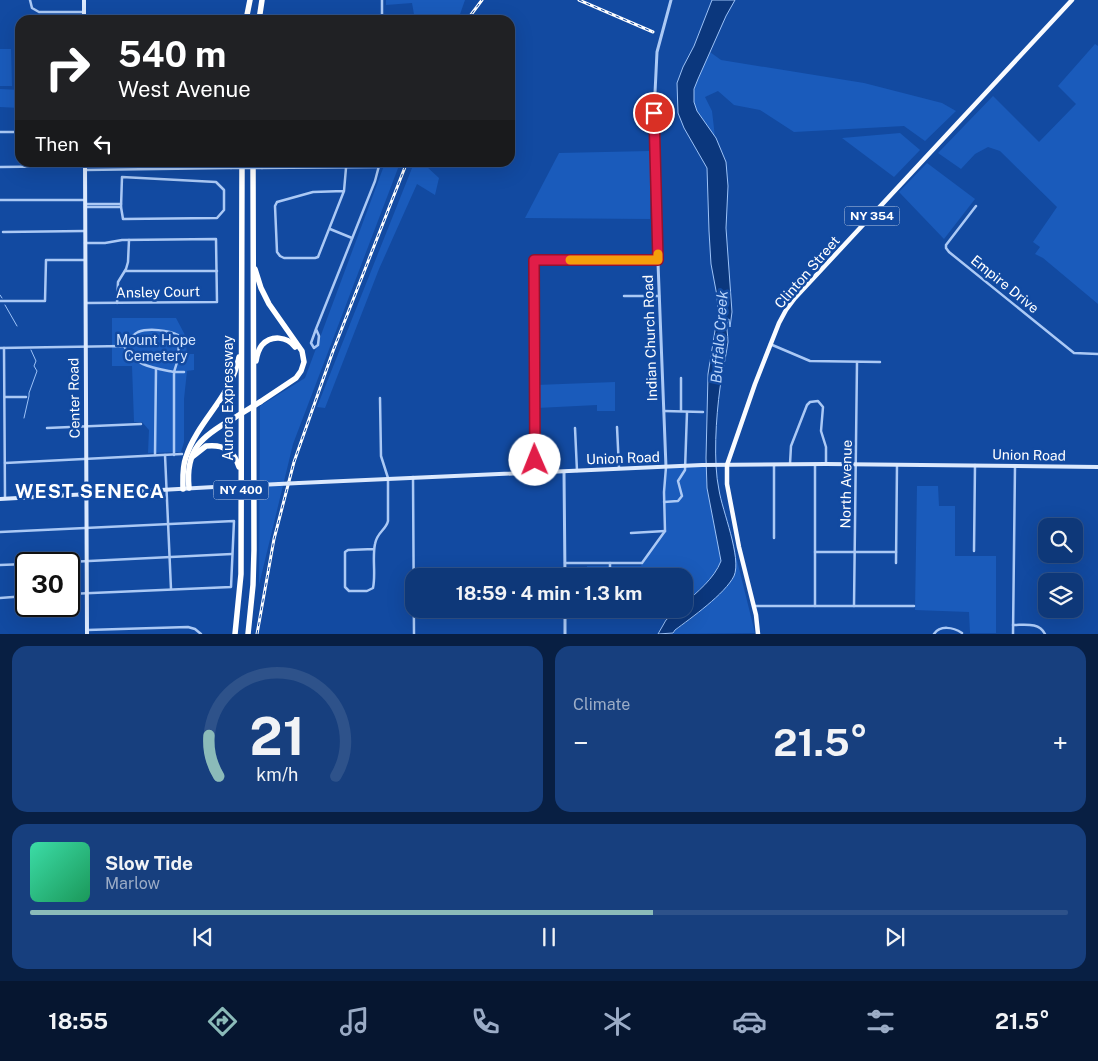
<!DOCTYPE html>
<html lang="en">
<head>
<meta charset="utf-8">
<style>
	body { margin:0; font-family:"Public Sans",sans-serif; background:#173f7e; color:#f1f3f6; height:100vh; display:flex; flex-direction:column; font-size:19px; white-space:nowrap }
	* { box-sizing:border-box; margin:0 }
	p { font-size:16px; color:#9bacc6 }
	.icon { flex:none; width:28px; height:28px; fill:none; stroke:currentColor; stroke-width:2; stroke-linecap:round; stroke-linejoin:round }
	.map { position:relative; height:634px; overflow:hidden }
	.details { display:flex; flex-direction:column; gap:12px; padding:12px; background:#081f43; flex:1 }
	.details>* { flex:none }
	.top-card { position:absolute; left:15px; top:15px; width:500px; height:152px; border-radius:15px; box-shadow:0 5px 20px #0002,0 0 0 1px #2e528a; background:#202124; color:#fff; overflow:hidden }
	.controls { position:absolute; left:1038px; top:518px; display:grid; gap:10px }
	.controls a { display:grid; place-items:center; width:45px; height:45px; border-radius:10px; background:#0e3879; box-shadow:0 5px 20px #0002,0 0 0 1px #2e528a; font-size:25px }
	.speed { position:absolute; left:15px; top:552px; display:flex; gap:10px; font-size:25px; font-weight:700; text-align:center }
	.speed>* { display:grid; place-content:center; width:65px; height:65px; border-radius:50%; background:#0e3879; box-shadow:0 5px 20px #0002,0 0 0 1px #2e528a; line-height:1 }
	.speed .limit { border:2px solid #111; border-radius:8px; background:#fff; color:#111 }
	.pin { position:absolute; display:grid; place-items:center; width:42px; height:42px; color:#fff; margin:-21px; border:2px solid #fff; border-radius:50%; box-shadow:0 1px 5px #0007 }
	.me { position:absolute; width:55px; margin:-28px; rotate:359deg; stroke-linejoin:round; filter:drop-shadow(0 0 4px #0008) }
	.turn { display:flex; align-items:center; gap:18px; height:105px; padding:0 20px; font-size:22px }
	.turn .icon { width:65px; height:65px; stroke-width:2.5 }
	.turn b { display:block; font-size:35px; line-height:42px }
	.then { display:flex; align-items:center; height:48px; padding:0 20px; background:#0003; gap:10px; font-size:19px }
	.big { font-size:38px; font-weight:700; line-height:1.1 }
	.details .widget { flex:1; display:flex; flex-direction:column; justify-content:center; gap:8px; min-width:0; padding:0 18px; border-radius:15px; background:#173f7e }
	.details .dial { align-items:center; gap:0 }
	.dial svg { height:130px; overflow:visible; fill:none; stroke:#2e528a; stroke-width:7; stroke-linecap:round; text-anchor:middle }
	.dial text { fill:#f1f3f6; stroke:none }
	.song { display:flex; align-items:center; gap:15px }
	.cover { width:60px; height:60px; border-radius:8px; background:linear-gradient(135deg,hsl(160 70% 55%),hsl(150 70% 35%)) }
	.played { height:5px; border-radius:2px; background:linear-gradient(90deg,#8bbbb9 60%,#2e528a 60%) }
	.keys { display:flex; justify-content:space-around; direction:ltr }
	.heat { display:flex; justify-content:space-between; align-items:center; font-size:28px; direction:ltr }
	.details .tiles { flex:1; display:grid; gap:12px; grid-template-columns:1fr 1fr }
	.widget:last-child { grid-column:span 2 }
	.trip { position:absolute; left:405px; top:568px; width:288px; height:50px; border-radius:15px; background:#0e3879; box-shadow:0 5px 20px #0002,0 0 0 1px #2e528a; font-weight:700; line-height:50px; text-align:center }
	.tabs { display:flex; height:80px; justify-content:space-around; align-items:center; background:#061630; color:#9bacc6 }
	.tabs .icon { width:35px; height:35px }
	.tabs .current { color:#8bbbb9 }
	.tabs b { font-size:22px; color:#f1f3f6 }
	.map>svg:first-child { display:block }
</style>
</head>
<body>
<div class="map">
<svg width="1098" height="634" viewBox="0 0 1098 634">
	<rect width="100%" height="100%" fill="#124aa1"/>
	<g fill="#1a5bbb">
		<polygon points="386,0 465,0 458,20 415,20 412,3 386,5"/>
		<polygon points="1095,44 1098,46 1098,304 1043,258 1035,254 1040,247 1033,242 1057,207 1000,151 988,147 975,154 961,169 938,153 993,96 1039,142 1076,104 1058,86"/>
		<polygon points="0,49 11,49 12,86 0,86"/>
		<path d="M710,52l11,8 143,23 78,20 14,8 -31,30 -21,-15 -110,6 -34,-22 -26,-5 -16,-14 -13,6 7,14 3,26c-5,-9 -13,-17 -18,-26 -10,-19 5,-41 13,-59z"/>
		<polygon points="0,89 20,90 20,108 0,107"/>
		<polygon points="900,133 920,150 894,177 842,138"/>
		<polygon points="650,151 650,219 525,218 559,153"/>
		<polygon points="385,163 400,163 293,444 259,585 260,406 305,378"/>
		<polygon points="414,163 429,163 427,167 439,178 435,195 417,184 379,269 325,408 317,407"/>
		<polygon points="927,163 975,199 944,239 899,192"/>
		<polygon points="112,318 176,318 185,335 187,354 194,354 194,370 187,371 184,399 184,442 181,452 148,453 149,430 142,422 134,422 132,366 112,366"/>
		<polygon points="615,382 615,411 597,411 597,405 537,408 536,385"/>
		<path d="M706,466l1,22 14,73c-7,18 -24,31 -37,43v-28h-97v-10h54l1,-3 23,-32 -1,-39 2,-25z"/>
		<polygon points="917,486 938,486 939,506 955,506 955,556 996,556 996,633 970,633 969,612 915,610"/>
		<path d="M733,544l22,89 -82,1 2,-4c16,-12 50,-36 59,-54 4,-10 0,-22 -1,-32z"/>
	</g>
	<path fill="#0b377d" stroke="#9dc3f8" d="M712,0h23l-9,16 -28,63 -4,10v13l3,9 19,27 10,24 2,24 -2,42 6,84 -2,15 -1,-8 -2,1c-1,7 1,15 1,22 -2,15 -6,30 -8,46 -4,29 -7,74 -1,102 3,20 23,68 15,86 -9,18 -43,42 -59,54l-2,3 -15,1 8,-14 13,-11h5v-5c13,-12 30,-25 37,-43l-14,-73 -1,-30 2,-84 10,-62 -1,-16 -6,-32 -2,-33 -2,-63 -23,-40 -6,-15 -1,-30 6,-16 11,-21z"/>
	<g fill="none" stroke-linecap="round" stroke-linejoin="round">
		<g stroke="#9dc3f8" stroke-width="1">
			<polyline points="0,295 2,298"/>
			<polyline points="5,305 17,326"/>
			<polyline points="24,418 29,396 29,393 37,371 34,366 36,361 31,350"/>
		</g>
		<g stroke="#abc9f5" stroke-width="2.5">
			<polyline points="30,0 32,8 39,12 84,12"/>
			<polyline points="382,20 382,0"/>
			<polyline points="0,132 20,132"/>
			<polyline points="0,167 85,166"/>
			<polyline points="262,168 379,167"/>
			<polyline points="85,170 231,168"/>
			<polygon points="122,177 216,182 224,190 224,210 217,218 123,219 121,207"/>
			<polyline points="344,191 313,192 277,202 275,206 277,252 280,256 284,258 315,258 318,257 344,191 346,168"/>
			<polyline points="0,200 85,200"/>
			<polyline points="85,204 121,204"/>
			<polyline points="976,206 946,245 946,248 949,252 1074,353 1098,354"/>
			<polyline points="85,207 121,207"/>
			<polyline points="330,229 352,238"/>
			<polyline points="3,232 85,231"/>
			<polyline points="85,243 105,243 122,240 216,239 217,302 86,303"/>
			<polyline points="125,271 217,271"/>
			<polyline points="624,296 659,296"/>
			<polyline points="0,301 45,301 46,260 85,260"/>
			<polyline points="117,303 118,282 126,269 128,262 129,240"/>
			<polyline points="316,329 319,336 318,345 314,348 311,343 316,329 375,181 380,162"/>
			<polyline points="770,344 810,361 880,362"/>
			<path d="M124,346c4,-5 8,-11 14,-14 10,-4 31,-2 40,3 2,14 1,24 -4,37h10"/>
			<path d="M0,348l124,-2c10,20 30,22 50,26v83"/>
			<polyline points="4,348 5,498"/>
			<polyline points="681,378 681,411"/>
			<polyline points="5,397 26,397"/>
			<polyline points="664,411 703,412"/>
			<polyline points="617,427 619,468"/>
			<polyline points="47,428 141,424"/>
			<polyline points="575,428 577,471"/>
			<polyline points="155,455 156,369"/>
			<polyline points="165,455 171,589"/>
			<polyline points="5,463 182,454"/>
			<polyline points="790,464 791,446 807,405 810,402 818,401 823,407 821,431 826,447 826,464"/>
			<polyline points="815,464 815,606"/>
			<polyline points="774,465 774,538"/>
			<polyline points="535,473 534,260 658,260"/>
			<polyline points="413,477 414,634"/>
			<polyline points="664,502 678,501 682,496 678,481 685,470 687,412"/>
			<polyline points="0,532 234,521 231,587 69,594"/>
			<polyline points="631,533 665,531"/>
			<path d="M374,549l-26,1 -3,2v35l4,4h18l6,-3c3,-14 -1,-30 2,-44 2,-12 11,-14 13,-23v-43l-7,-22 -1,-58"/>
			<polyline points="974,551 975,465"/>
			<polyline points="815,552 896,552"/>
			<polyline points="565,563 642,563 665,531 664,492 666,467"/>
			<polyline points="896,563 897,465"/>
			<polyline points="28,564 232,554"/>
			<polyline points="0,565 26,564"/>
			<polyline points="610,576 610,563"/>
			<polyline points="0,598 26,596"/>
			<polyline points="754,606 914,606"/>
			<polyline points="854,606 857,362"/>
			<path d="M1013,625c12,0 26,-3 32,9"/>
			<polyline points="87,630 188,627 195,629 201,634"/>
			<path d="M934,634c6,-9 19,-7 28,-1"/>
			<polyline points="1013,634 1015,466"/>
		</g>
		<g stroke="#abc9f5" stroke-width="3">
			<polyline points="666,467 656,212 654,113 657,52 671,0"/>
			<polyline points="564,472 565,576"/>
			<polyline points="565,609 565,634"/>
		</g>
		<g stroke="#dce9fd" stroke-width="4">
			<polyline points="84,20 84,0"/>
			<polyline points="85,162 87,634"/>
			<polyline points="299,483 702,465 826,464 1098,467"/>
			<polyline points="259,485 279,484"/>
			<polyline points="0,499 232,486"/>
		</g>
		<polyline stroke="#f9fbff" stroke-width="4.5" points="758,634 756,615 739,547 727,484 727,465 755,384 779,323 786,310 795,298 1072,0"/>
		<g stroke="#fff" stroke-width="5.5">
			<polyline points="246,20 250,0"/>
			<polyline points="259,20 262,0"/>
			<polyline points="255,269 261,288 269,304 302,351 304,362 301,371 296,378 260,402"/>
			<path d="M256,361c1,-6 2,-11 6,-16 9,-10 25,-9 33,2"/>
			<path d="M192,457l14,-11c17,-2 28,4 33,21"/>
			<path d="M189,488c-4,-39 13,-52 45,-70"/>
			<path d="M183,489c0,-11 -1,-22 3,-32 12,-37 45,-59 53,-100"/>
			<polyline points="235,634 241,574 242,162"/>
			<polyline points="248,634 253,585 254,550 253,162"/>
		</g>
		<g stroke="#fff" stroke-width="3">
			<g id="rail">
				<polyline points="579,0 653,32"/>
				<polyline points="467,20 482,0"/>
				<polyline points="257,634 274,539 294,462 333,351 407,162"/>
			</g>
		</g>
		<use href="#rail" stroke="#124aa1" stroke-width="1" stroke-dasharray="4" stroke-linecap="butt"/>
		<polyline stroke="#abc9f5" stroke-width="2.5" points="231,168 262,168"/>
		<g stroke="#dce9fd" stroke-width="4">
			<polyline points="279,484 299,483"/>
			<polyline points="232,486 259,485"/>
		</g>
		<polyline stroke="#fff" stroke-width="5.5" points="234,418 260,402"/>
	</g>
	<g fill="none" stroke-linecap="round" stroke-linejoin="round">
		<g stroke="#92132f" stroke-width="12">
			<polyline id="route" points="535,460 534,260 658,260 654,113"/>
		</g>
		<use href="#route" stroke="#e11d48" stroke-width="9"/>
		<polyline stroke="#f59e0b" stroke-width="9" points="570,260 658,260 658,254"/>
	</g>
	<g text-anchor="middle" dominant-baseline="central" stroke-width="5" stroke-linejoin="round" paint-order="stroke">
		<g fill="#124aa1" stroke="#b8c9e3" stroke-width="1">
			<rect x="844.5" y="206.5" width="55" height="19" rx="4"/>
			<rect x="213.5" y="480.5" width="55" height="19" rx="4"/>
		</g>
		<g font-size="12" font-weight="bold" fill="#fff">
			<text x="872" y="216">NY 354</text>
			<text x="241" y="490">NY 400</text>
		</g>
		<g font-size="14" fill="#fff" stroke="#124aa1">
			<text transform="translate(807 272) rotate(-49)">Clinton Street</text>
			<text transform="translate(1005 284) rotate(39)">Empire Drive</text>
			<text transform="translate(158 292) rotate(-1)">Ansley Court</text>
			<text transform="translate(650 338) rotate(-92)">Indian Church Road</text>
			<text transform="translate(74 398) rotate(-91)">Center Road</text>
			<text transform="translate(228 398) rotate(-90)">Aurora Expressway</text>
			<text transform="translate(1029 455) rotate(1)">Union Road</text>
			<text transform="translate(623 458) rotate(-2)">Union Road</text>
			<text transform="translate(846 484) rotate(-89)">North Avenue</text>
		</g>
		<g font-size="14" fill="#d4e5fe" stroke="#124aa1">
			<text x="156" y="340">Mount Hope<tspan x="156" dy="16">Cemetery</tspan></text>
		</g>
		<g font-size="15" font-style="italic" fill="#b8d4fb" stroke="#124aa1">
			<text transform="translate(719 337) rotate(-86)">Buffalo Creek</text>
		</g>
		<g font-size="19" font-weight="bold" letter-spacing="1" fill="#fff" stroke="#124aa1">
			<text x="90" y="491">WEST SENECA</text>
		</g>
	</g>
</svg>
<div class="controls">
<a><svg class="icon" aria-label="search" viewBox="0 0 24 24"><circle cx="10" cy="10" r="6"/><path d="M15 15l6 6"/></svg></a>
<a><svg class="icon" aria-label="layers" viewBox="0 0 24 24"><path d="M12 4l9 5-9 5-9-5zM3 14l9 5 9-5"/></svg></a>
</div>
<div class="speed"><div class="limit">30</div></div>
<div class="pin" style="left:654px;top:113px;background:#d93025"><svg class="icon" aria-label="arrive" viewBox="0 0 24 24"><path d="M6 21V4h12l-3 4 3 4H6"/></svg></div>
<svg class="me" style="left:535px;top:460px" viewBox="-20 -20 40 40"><circle r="19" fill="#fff"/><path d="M0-13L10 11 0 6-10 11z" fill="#e11d48"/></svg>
<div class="trip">18:59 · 4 min · 1.3 km</div>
<div class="top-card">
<div class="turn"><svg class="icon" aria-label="right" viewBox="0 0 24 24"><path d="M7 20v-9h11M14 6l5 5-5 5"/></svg><div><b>540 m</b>West Avenue</div></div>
<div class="then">Then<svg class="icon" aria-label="left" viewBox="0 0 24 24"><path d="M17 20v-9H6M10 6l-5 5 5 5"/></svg></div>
</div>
</div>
<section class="details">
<div class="tiles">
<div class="widget dial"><svg viewBox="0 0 100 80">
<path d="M14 69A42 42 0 1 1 86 69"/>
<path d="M14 69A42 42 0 0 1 8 44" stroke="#8bbbb9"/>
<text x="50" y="56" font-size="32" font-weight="700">21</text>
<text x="50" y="72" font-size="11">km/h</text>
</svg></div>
<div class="widget"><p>Climate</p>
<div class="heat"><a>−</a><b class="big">21.5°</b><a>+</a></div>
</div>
<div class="widget">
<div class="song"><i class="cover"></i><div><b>Slow Tide</b><p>Marlow</p></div></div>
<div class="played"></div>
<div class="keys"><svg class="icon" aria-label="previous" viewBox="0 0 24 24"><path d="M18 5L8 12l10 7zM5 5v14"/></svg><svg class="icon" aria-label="pause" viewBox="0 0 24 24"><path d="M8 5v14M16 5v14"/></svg><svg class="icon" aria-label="next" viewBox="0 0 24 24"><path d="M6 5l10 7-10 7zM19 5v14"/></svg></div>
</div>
</div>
</section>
<nav class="tabs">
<b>18:55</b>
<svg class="icon current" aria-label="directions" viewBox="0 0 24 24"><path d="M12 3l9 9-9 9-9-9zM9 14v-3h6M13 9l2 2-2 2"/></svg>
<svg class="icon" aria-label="music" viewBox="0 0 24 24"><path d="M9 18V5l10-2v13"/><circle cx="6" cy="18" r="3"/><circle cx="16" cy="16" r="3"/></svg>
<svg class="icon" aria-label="phone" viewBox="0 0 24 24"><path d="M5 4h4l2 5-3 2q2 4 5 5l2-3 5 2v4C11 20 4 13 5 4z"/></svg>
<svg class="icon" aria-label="climate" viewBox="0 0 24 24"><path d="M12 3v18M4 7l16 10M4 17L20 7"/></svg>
<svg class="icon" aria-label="car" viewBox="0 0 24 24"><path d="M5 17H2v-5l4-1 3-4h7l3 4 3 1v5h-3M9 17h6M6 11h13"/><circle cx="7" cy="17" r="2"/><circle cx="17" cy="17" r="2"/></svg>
<svg class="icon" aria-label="filters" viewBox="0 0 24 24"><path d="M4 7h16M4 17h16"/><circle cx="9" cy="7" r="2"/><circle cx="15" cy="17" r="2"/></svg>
<b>21.5°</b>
</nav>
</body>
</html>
